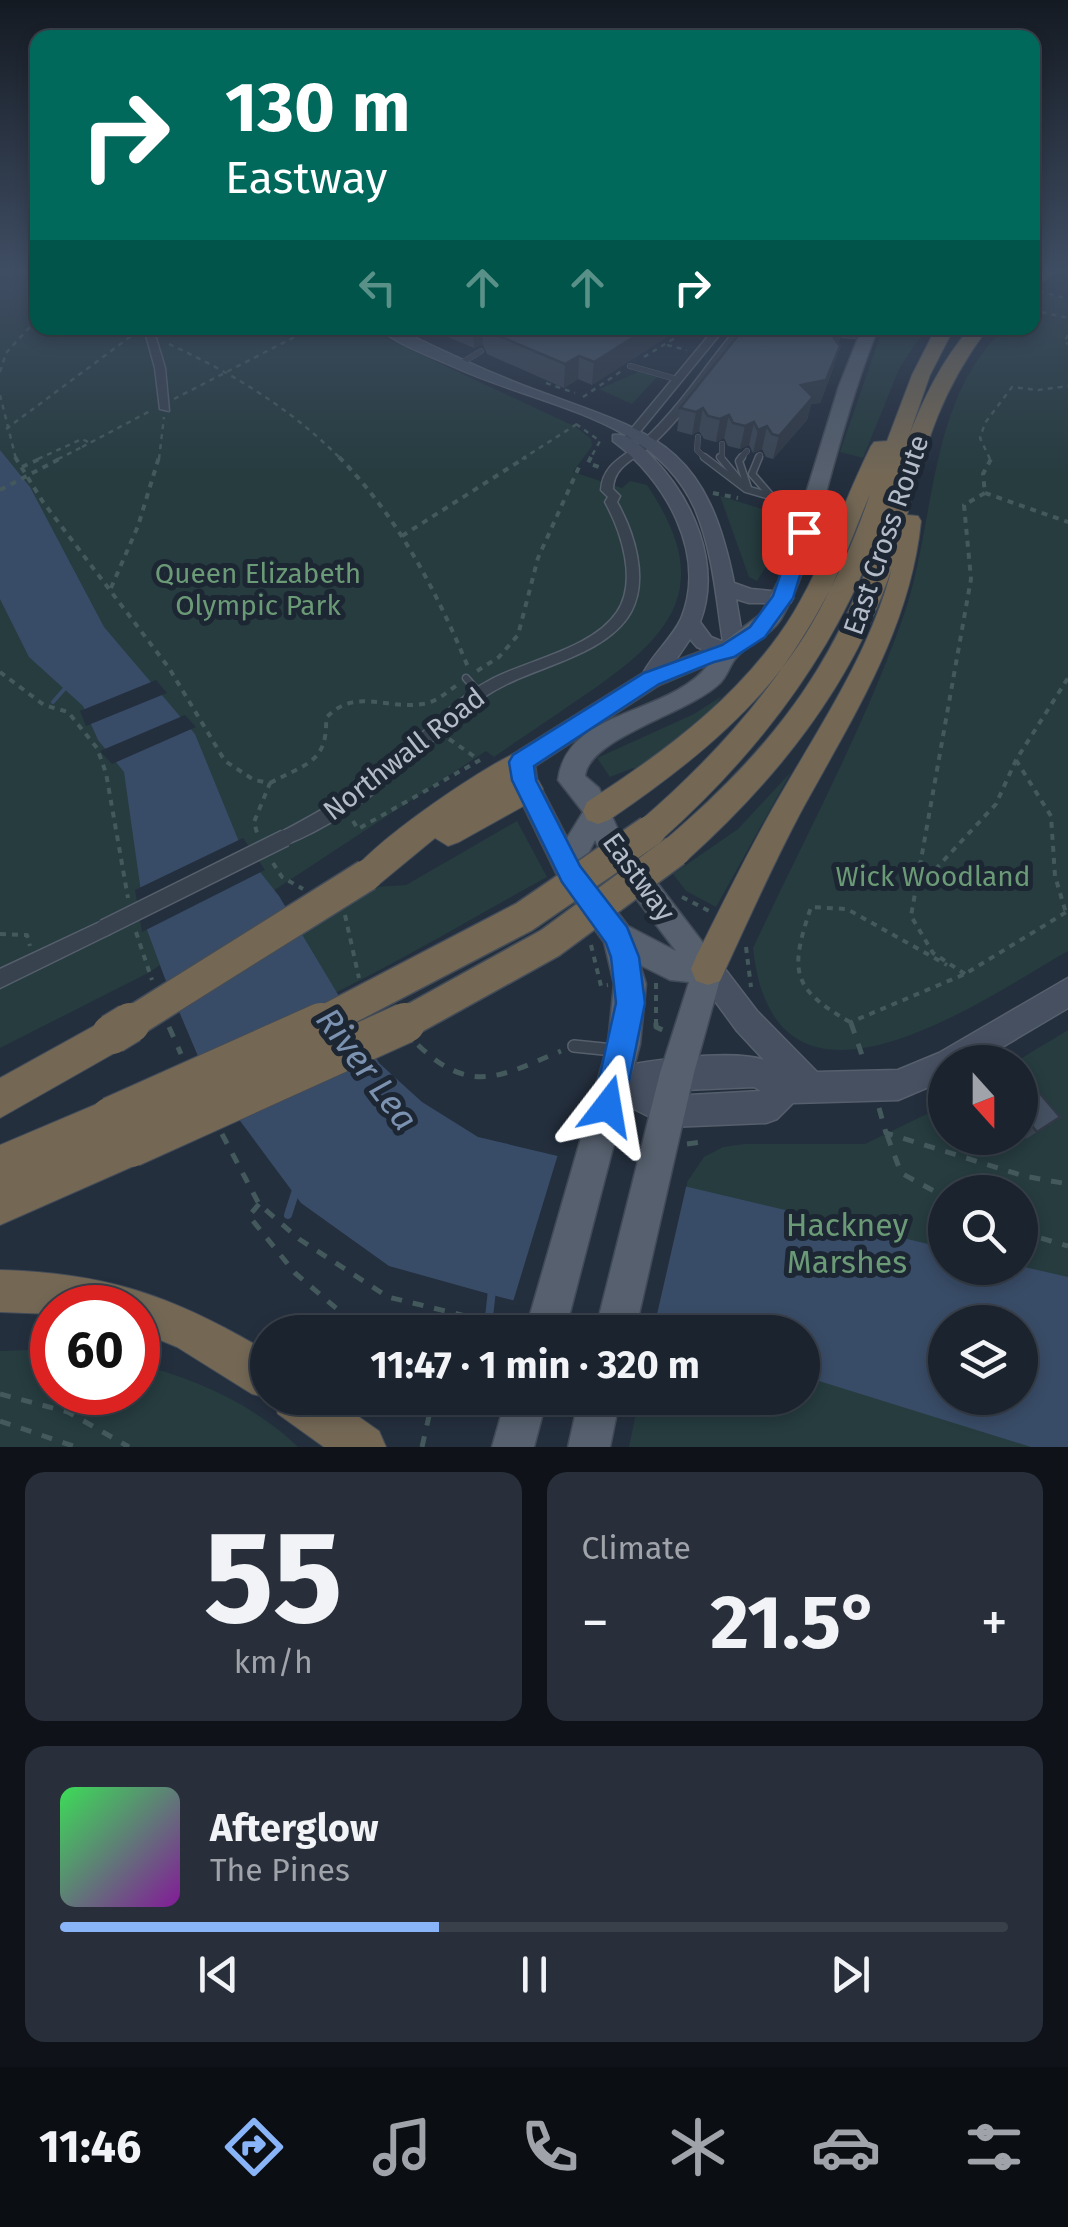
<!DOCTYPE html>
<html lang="en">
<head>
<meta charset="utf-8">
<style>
	body { margin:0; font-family:"Fira Sans",sans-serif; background:#282f3a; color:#f1f3f6; height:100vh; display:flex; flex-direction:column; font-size:38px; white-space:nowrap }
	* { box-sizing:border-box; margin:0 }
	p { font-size:32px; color:#a0a4aa }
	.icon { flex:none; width:55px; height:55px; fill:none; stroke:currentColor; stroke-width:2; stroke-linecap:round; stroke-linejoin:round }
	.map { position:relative; height:1447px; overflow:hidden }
	.side { display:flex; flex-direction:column; gap:25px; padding:25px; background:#0f1319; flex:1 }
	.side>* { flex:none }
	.top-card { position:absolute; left:30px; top:30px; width:1010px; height:305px; border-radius:20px; box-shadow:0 5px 15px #0003,0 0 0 2px #39404a; background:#00695c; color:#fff; overflow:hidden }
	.needle { width:65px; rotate:159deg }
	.buttons { position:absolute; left:928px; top:1045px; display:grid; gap:20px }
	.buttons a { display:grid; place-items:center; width:110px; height:110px; border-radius:50%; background:#1b232e; box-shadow:0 5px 15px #0003,0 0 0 2px #39404a; font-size:50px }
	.speed { position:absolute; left:30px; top:1285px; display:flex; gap:20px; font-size:50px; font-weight:700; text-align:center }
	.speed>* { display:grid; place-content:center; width:130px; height:130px; border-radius:50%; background:#1b232e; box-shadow:0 5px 15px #0003,0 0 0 2px #39404a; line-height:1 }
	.speed .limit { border:15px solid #d22; background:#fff; color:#111 }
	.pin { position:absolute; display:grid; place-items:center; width:85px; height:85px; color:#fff; margin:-42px; border-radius:20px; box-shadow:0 5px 15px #0006 }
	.me { position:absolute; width:110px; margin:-55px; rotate:14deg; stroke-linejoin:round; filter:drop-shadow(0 0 8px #0008) }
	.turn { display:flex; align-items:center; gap:35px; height:210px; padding:0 30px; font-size:45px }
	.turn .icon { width:130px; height:130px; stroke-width:2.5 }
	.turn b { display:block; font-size:70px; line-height:85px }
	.lanes { display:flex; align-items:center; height:95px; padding:0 30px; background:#0003; justify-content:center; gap:50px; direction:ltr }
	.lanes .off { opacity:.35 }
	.big { font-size:75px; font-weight:700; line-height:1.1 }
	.side .tile { flex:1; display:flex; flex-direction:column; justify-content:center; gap:15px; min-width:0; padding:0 35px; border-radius:20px; background:#282f3a }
	.side .dial { align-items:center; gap:0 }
	.dial b { font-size:130px; line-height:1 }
	.song { display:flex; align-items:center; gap:30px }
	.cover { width:120px; height:120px; border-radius:15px; background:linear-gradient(135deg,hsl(130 70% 55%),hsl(290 70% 35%)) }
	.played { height:10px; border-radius:5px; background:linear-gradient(90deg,#8ab4f8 40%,#39404a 40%) }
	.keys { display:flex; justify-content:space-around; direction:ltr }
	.heat { display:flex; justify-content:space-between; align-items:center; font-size:55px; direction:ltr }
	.side .tiles { flex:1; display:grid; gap:25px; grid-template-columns:1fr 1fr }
	.tile:last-child { grid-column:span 2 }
	.trip { position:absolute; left:250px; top:1315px; width:570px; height:100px; border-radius:50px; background:#1b232e; box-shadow:0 5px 15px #0003,0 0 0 2px #39404a; font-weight:700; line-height:100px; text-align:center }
	.dock { display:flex; height:160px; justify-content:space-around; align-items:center; background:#0b0e12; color:#a0a4aa }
	.dock .icon { width:70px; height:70px }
	.dock .active { color:#8ab4f8 }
	.dock b { font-size:45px; color:#f1f3f6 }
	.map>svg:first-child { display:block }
</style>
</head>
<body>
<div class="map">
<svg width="1068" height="1447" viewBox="0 0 1068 1447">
	<rect width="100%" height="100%" fill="#242f3e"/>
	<g fill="#263c3f" fill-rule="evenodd">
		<path d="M0,272h37l1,56h326l212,99 15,12 1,7 -19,26 49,16 8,-7 17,4c64,95 33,144 -52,203 -33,23 -68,46 -101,69l-8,-6 -338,222 -148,75z"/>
		<path d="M1045,294l23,7v650c-92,53 -294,195 -315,-3 50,-107 108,-214 148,-325 36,-96 24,-222 104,-295h27l1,-24z"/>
		<polygon points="883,328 926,328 899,369 863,458 840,452"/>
		<polygon points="638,372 657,377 632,404 599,389"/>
		<polygon points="720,496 788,517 780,544 757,581 749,577"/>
		<polygon points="722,696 701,725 638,773 633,768 610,777 597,758 694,714"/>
		<polygon points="791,772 716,907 686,891 673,874 738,829"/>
		<path d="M517,821l30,56c-71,39 -139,80 -212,116l-34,-59 74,-47 31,-2z"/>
		<path d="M1068,1030v417h-439l10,-49h163v-66h-149l34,-150 17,-25 19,-10 21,-3h121l80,-39v33h75v-76h-5zM945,1192h75v76h-75zM945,1322h75v76h-75z"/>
		<path d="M52,1349v43h86v-28c56,14 119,42 160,83h-298v-96z"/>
	</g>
	<path fill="#394c67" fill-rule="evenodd" d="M0,450l30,37 74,140 91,107 47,115 37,47 100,167 43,39 56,35 467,111v20l75,-2 48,11v170h-37l-228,-71 -1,-44h-155l-147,-35 -111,-31 -88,-63 -95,-128 -42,-99 -18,-49 -22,-155 -26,-32 -15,-34 -54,-49 -29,-58zM945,1322h75v76h-75z"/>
	<g fill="#242f3e">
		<polygon points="156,680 167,693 86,726 80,711"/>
		<polygon points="185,715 196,727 112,764 100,751"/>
		<polygon points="243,838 265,870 142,932 135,890"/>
		<polygon points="559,1151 687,1183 653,1332 626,1332 512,1305"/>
	</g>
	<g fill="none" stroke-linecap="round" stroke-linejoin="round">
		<polyline stroke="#394c67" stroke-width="4" points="53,702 67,686"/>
		<g stroke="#394c67" stroke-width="8">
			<polyline points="288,1215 296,1190"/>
			<polyline points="489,1317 492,1290"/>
		</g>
		<g stroke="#565f6c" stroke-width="6">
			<g id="lane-far2">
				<polyline points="843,335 868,337"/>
				<polyline points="460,364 481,351"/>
				<polyline points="630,366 676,379"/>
				<polyline points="698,437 697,450 706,459"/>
				<polyline points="722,459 722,444"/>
				<polyline points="740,459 747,451"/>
				<polyline points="758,459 760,455"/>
			</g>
		</g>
		<g stroke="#565f6c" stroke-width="9">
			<g id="lane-far1">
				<polyline points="704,457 746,489 808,507"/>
				<polyline points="720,457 744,486"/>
				<polyline points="742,457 739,461 748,488"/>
				<polyline points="759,457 752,474 770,495"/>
				<polyline points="466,678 480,694"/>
			</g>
		</g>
		<g stroke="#565f6c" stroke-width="14">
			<polyline id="lane" points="574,1046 613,1050"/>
		</g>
		<g stroke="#565f6c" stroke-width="3">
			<g id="street">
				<polygon points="144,328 153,328 165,368 169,411 160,409 155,368"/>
				<polygon points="715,328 725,328 630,444 622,444 622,440"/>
				<path d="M737,328h10c-31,38 -58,83 -94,116 -16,15 -39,20 -40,45l7,7 -3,6c17,30 32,77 14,110 -22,40 -86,53 -124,72 -42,20 -72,57 -106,87 -33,29 -75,58 -116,74l-6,-2 -2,-5 2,-5c39,-20 77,-42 110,-70 33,-28 62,-62 101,-83 37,-20 102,-31 127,-68 21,-31 4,-81 -12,-110l3,-5 -7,-7c2,-29 27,-34 45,-52 35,-33 60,-74 91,-110z"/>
				<polygon points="104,920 110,922 113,928 110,934 0,988 0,969"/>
			</g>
		</g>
		<g stroke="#565f6c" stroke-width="3">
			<g id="secondary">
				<path d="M378,328h17c46,22 92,44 140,62 121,44 171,53 199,193l17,6 39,4 3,5 -3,5h-41l-13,-4 8,47 -17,14 -30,-13 -7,-8 -31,46h-16l-3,-6 5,-9c10,-18 27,-32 36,-51 27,-65 -16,-140 -68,-178v-6c16,-2 29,11 39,22 41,42 70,107 48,165l11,15 12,5c-7,-45 -10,-90 -28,-133 -40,-91 -154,-103 -236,-140 -26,-12 -59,-23 -81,-41z"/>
				<path d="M708,956l10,4 39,51 60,61 81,-2 41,-17 129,-75v30l-91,54h-32v18l-47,20 -105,3 -16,16 -11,4 -96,4 -66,-33 -4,-11 4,-11c30,-12 130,-23 160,-12l-27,-29 -39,-53 -4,-9 4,-9zM754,1087l7,4 -89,5 -11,-5z"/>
			</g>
		</g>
		<g stroke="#414a57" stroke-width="3">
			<g id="primary">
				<path d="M862,328h16c-21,53 -36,106 -51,161 -13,44 -22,89 -46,130 -10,17 -34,24 -46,40 -6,8 -8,18 -16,25 -30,29 -130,54 -134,92l14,12 21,46 103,135 -29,104 -59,259h-40l65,-259 29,-91 -19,-2 -30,-15 6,19 -6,60 -75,288h-40l83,-288 6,-60 -10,-42 -43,-59 -50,-103 -3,-18 4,-7 131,-82 78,-29 40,-30 19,-36 59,-192zM709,664c-39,52 -142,44 -151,116l25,32 -16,26 -30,-58 -2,-14 124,-81zM595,840l5,11 76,100 -48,-25 -42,-55 2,-17z"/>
				<polygon points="506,1398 547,1398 534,1447 492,1447"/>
				<polygon points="579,1398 620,1398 610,1447 568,1447"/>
			</g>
		</g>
		<g stroke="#434c59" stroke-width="2">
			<g id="highway">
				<polygon points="1038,272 1057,272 1032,287 1032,275"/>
				<path d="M936,328h18l-24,47 -23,66c16,-42 34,-79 63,-113h18c-47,63 -61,112 -81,187l11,1 3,5c-11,108 -67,194 -118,287 -30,56 -56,115 -83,173l-12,4 -12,-4 -5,-12 5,-12c27,-54 54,-110 85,-163 42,-73 89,-142 111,-226 -40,118 -115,211 -206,293l-11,3 -11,-3 -4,-10 4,-10c117,-100 181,-188 224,-337 -42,135 -123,243 -227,336l-11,4 -11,-4 -4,-9 4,-9c106,-91 187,-194 231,-328 -17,40 -31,81 -52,119 -48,89 -127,151 -209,207l-11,4 -11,-4 -4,-9 4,-9c79,-51 157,-108 207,-190 31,-52 50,-112 77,-166l3,-4 13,-1 25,-66z"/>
				<path d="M521,751l10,3 4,8 -4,8 -19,13 16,-6 10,3 5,9 -5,9 -79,44 -11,4 -13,-8 -57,47 -11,4 -11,-4 -5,-10c13,-27 139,-114 170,-124z"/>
				<polygon points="112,1016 125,1021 130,1034 125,1047 0,1118 0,1078"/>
				<polygon points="111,1098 124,1104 130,1117 124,1131 131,1128 145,1133 150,1147 145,1161 0,1225 0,1145"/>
				<path d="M0,1270c109,3 175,27 268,82v46h64l47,33 7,16h-62l-46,-33 -6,-15 -20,-5 -75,-47 -39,-16v-23h-86v6l-52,-2z"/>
			</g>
		</g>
		<g stroke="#44595c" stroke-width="2.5" stroke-dasharray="5 5" stroke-linecap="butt">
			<polyline points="1039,291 1068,299"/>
			<polyline points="1032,310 1068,318"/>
			<polyline points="1068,335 1064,342 1068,344"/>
			<path d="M169,344c65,30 121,64 172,115"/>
			<polyline points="667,345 687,350"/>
			<polyline points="644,357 691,328"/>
			<polyline points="0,372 6,353 38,318"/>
			<polyline points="546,383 575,393"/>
			<polyline points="0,395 16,459"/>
			<polyline points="583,397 623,370"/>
			<polyline points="174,399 312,328"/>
			<polyline points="576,424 600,441 590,459"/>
			<polyline points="6,429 138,331"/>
			<polyline points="82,447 152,410"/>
			<polyline points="38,459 82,439 90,443"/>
			<polyline points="159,459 164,417"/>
			<polyline points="522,459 577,424"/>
			<polyline points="990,459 980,438 985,423 1012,387 1038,390 1068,386"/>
		</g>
		<g stroke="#44595c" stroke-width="4" stroke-dasharray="6 6" stroke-linecap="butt">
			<polyline points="15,457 43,502 169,668 225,761 254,780 270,783 254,822 257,833"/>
			<path d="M339,457c59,60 97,133 129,210"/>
			<polyline points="591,457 588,463 602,468"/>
			<polyline points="22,467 44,457"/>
			<polyline points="713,493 738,498"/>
			<polyline points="985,493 1068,522"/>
			<polyline points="402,536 526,457"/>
			<polyline points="111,588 138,526 159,457"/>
			<polyline points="477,671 499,657 518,635 538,558 579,467 584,468"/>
			<polyline points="0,672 44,705 68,712 97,748 106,773 128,898"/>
			<polyline points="449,739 478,759"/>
			<polyline points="1016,760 1051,816 1055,876 1066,913"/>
			<path d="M270,783c35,-19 58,-20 56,-65 28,-31 62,-8 97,-14 13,-2 23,-11 34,-19"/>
			<polyline points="353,821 358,829 480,760"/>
			<polyline points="273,863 282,877 303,889"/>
			<polyline points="919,887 996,804 1016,760 1068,678"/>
			<polyline points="682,897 709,911"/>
			<polyline points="345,915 359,978"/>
			<polyline points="136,932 152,980"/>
			<polyline points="0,934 27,935 30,946"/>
			<polyline points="591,945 601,986 608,985"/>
			<polyline points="746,947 751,987"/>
			<polyline points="965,974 933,953 911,916 971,579 964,505 985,493 983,474 992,457"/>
			<polyline points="656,983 656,1026"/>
			<path d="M850,1022c-60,-34 -60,-52 -39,-115l36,2 100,56"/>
			<polyline points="852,1026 851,1022 965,974 1068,911"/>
		</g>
		<g stroke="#44595c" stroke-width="5" stroke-dasharray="11 11" stroke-linecap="butt">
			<polyline points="656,1023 656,1027 667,1032"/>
			<polyline points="851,1023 864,1061"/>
			<polyline points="169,1027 181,1054"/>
			<path d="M418,1045c53,51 83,31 143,6"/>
			<polyline points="879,1108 886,1133 1024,1176 1068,1184"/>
			<polyline points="222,1134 259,1204 299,1239 388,1297 482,1320"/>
			<polyline points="887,1135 901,1173 945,1197"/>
			<polyline points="687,1144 702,1142"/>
			<polyline points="259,1204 249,1216 295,1273 364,1332"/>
			<polyline points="1020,1232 1068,1246"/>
			<polyline points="0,1394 68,1412 129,1447"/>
			<polyline points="0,1421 76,1447"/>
			<polyline points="422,1447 429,1416 423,1398"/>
		</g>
		<use href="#lane-far2" stroke="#38414e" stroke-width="5"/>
		<use href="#lane-far1" stroke="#38414e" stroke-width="6"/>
		<use href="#lane" stroke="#38414e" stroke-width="11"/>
		<use href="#street" fill="#38414e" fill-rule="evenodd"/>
		<use href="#secondary" fill="#465061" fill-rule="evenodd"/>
		<use href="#primary" fill="#56606e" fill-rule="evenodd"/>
		<use href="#highway" fill="#746855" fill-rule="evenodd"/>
		<g stroke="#565f6c" stroke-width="19" stroke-linecap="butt">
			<polyline id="street-bridge" points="104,928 285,838"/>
		</g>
		<g stroke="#434c59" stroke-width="34" stroke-linecap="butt">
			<g id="highway-bridge-far1">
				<polyline points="126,1026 367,875"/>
				<polyline points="315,1026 524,917 650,831"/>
				<polyline points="400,1026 550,943 675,851"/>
			</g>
		</g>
		<g stroke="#434c59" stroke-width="42" stroke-linecap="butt">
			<g id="highway-bridge">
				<polyline points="112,1034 130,1023"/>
				<polyline points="111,1117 321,1023"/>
				<polyline points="131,1147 405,1023"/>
			</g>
		</g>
		<polyline stroke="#44595c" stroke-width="2.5" stroke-dasharray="5 5" stroke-linecap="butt" points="58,459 82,447"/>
		<polyline stroke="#44595c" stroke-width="4" stroke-dasharray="6 6" stroke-linecap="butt" points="0,490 63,457"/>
		<use href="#street-bridge" stroke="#38414e" stroke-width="16"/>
		<use href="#highway-bridge-far1" stroke="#746855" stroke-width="31"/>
		<use href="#highway-bridge" stroke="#746855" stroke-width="40"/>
	</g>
	<g fill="#3b4654">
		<polygon points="427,328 681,328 592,385 578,379 564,388 487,354 483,345 474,348"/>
		<polygon points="744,328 846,329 842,330 838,343 833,369 820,403 811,404 807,420 773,459 766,457 762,449 753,453 749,445 740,449 728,446 724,438 716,442 704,439 699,431 692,435 677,431 680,408"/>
		<polygon points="1020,1100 1037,1132 1026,1139 1020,1131"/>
	</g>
	<g fill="#303945">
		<polygon points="473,328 482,328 483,345 474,348"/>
		<polygon points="648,328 681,328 592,385 594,362"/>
		<polygon points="839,328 847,328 842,330 840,340 827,360 834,338"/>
		<polygon points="840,346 833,369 820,403 811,404 807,420 773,459 779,436 801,385"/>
		<polygon points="579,356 578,379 564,388 565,364"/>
		<polygon points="703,408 699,431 692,435 696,412"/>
		<polygon points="729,415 724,438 716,442 720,419"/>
		<polygon points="754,422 749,445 740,449 745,426"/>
		<polygon points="767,426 762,449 753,453 758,430"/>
	</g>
	<g fill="#455162" stroke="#303945" stroke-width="2.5">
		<polygon points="484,328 648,328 594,362 579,356 565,364 485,330"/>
		<polygon points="744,328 840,328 834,338 840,346 826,380 801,385 813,397 779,436 772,434 767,426 758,430 754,422 745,426 733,423 729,415 720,419 708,416 703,408 696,412 680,408"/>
		<polygon points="1036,1089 1060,1117 1037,1132 1020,1111 1020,1100"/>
	</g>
	<linearGradient id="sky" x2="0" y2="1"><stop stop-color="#141a22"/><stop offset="0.57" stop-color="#3f4d63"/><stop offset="1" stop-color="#3f4d63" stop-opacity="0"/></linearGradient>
	<rect width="1068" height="475" fill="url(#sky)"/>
	<polygon fill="#1a73e8" stroke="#114b97" stroke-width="2.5" points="804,526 813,532 793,598 765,637 734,657 714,662 659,684 534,766 536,780 580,866 627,927 639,957 645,1003 624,1106 619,1117 608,1122 598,1117 593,1106 616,1003 611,957 606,943 562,882 512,780 509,762 513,755 644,673 722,645 750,627 773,596 795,532"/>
	<g text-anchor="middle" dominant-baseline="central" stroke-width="10" stroke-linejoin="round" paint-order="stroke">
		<g font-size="28" fill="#b4bcc9" stroke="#1d2633">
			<text transform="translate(886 535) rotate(-71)">East Cross Route</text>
			<text transform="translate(404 754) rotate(-38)">Northwall Road</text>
			<text transform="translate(639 877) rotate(54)">Eastway</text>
		</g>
		<g font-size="28" fill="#6b9a76" stroke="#1d2633">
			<text x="258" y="573">Queen Elizabeth<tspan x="258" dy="32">Olympic Park</tspan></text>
			<text x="933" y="876">Wick Woodland</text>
		</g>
		<g font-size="32" fill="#6b9a76" stroke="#1d2633">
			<text x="847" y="1225">Hackney<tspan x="847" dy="37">Marshes</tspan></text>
		</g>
		<g font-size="35" font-style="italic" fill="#7c92b1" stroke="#1d2633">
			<text transform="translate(367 1069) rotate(53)">River Lea</text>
		</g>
	</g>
</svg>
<div class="buttons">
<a><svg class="needle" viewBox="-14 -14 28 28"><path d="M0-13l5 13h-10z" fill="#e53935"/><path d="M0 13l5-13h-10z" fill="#a0a4aa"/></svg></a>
<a><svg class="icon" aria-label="search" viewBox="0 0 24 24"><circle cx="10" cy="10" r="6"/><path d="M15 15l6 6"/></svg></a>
<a><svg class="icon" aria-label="layers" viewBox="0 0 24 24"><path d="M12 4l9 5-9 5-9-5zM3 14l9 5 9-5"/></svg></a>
</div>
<div class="speed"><div class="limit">60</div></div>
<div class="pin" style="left:804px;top:532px;background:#d93025"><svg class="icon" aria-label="arrive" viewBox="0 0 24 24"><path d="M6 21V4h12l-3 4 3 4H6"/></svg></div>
<svg class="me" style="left:608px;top:1106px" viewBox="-20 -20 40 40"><path d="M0-17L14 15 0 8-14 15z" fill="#1a73e8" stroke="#fff" stroke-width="4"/></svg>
<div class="trip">11:47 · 1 min · 320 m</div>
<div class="top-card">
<div class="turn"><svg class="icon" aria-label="right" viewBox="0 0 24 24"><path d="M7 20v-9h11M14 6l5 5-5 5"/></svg><div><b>130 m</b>Eastway</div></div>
<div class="lanes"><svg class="icon off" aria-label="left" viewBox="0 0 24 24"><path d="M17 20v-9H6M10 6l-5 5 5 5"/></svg><svg class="icon off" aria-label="ahead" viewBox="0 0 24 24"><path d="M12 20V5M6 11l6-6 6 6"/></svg><svg class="icon off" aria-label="ahead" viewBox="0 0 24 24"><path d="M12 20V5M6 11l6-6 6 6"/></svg><svg class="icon" aria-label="right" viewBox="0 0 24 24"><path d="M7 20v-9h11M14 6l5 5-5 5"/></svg></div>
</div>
</div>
<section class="side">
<div class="tiles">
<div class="tile dial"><b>55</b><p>km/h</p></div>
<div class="tile"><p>Climate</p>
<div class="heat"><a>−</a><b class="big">21.5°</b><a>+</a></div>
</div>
<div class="tile">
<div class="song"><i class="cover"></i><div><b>Afterglow</b><p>The Pines</p></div></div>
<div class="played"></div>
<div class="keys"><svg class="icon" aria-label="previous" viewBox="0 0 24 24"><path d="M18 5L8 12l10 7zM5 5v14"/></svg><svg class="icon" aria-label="pause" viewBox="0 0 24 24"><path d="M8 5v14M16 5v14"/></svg><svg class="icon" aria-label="next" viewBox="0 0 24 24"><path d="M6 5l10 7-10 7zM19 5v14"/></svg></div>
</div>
</div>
</section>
<nav class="dock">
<b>11:46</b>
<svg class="icon active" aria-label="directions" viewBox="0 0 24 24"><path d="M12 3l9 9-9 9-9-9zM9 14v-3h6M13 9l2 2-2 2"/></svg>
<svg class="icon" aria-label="music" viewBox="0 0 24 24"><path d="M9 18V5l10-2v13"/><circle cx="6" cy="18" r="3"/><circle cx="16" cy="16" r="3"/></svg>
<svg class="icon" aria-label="phone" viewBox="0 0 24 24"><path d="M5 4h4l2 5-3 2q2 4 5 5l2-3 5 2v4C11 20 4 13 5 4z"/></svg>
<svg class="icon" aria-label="climate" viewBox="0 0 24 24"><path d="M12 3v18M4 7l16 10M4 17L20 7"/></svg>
<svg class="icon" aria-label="car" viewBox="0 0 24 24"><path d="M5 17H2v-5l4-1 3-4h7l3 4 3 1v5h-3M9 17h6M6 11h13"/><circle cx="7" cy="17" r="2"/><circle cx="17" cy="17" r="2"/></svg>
<svg class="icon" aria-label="filters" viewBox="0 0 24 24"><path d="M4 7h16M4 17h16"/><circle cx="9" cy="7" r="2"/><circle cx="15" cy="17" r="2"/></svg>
</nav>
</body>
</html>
